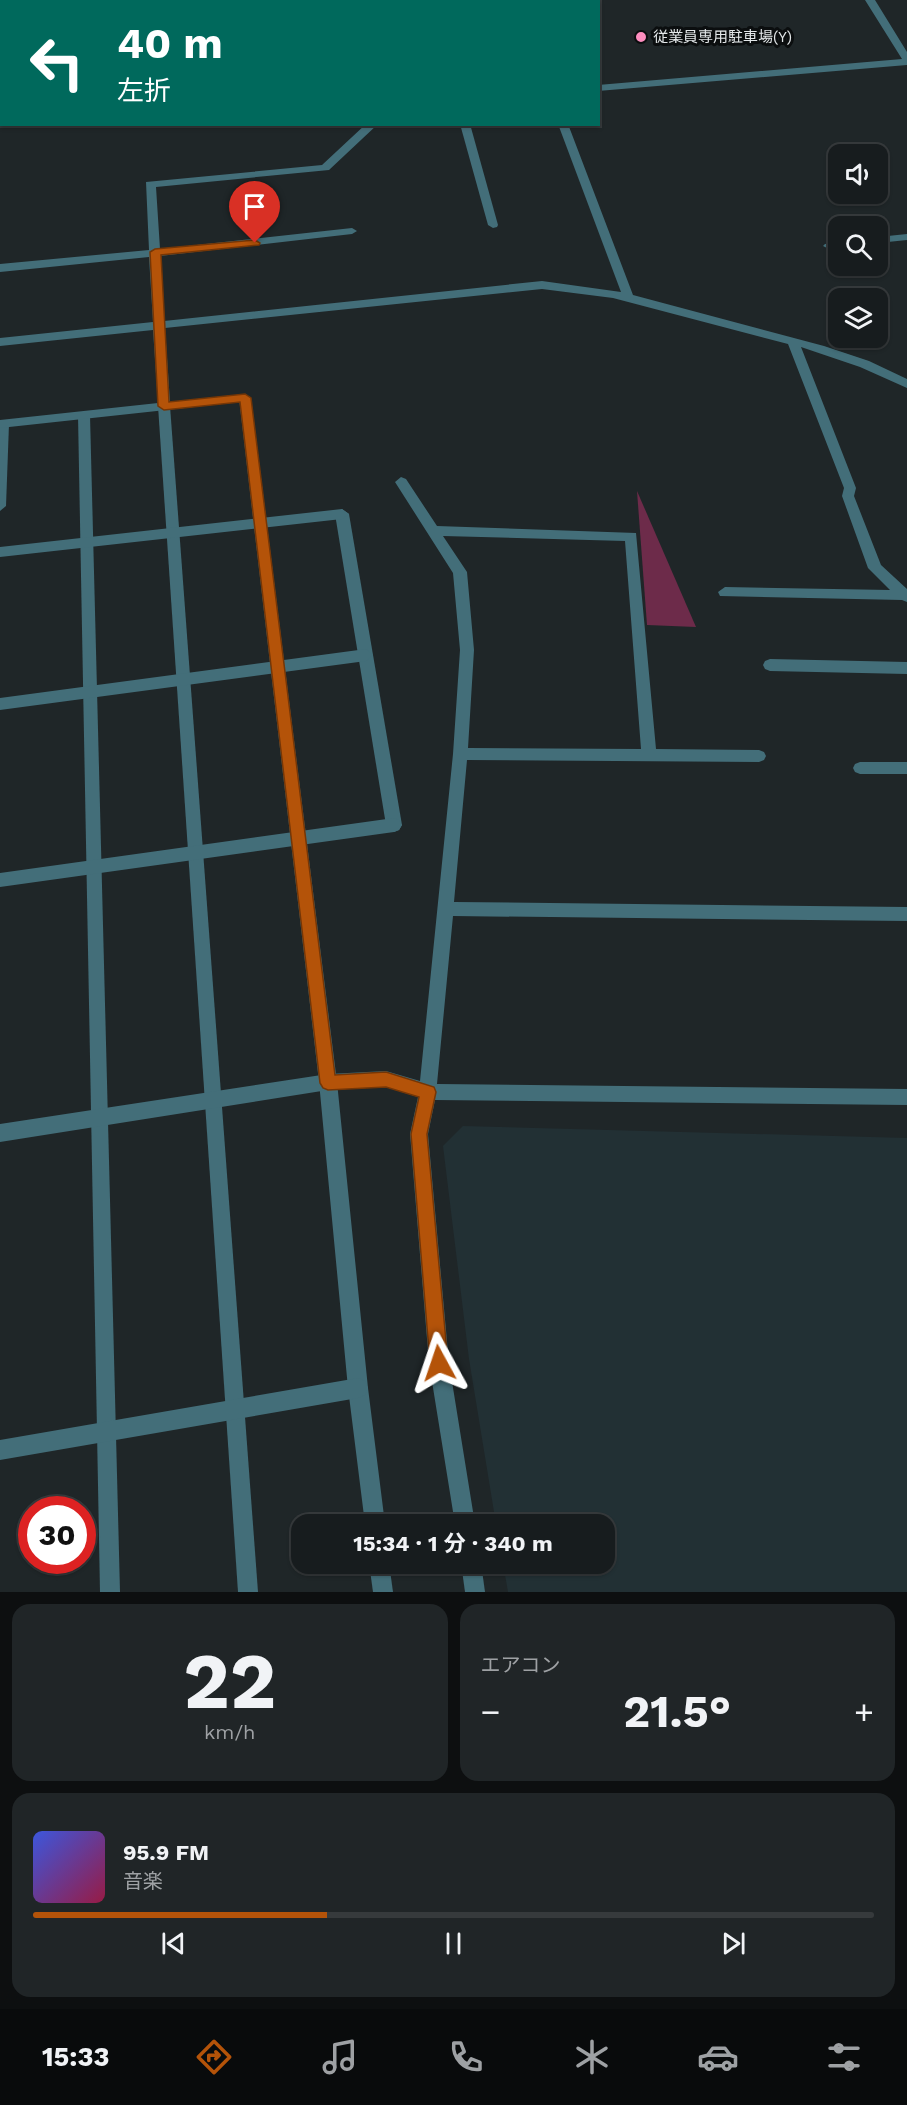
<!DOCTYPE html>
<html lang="ja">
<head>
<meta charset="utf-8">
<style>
	body { margin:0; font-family:"Work Sans","Noto Sans JP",sans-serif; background:#202527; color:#f1f3f6; height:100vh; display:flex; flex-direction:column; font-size:22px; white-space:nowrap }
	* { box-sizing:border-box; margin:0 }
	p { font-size:20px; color:#9ea1a4 }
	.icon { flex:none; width:33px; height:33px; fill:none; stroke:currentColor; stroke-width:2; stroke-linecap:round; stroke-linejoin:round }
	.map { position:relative; height:1592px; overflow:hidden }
	.sheet { display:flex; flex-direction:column; gap:12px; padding:12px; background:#0d0f10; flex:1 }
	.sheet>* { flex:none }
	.banner { position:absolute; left:0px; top:0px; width:600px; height:126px; box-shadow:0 2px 4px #0004,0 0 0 2px #363a3c; background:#00695c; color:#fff; overflow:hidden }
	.fabs { position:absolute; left:828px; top:144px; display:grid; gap:12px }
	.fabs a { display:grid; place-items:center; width:60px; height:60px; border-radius:12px; background:#171c1e; box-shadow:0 2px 4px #0004,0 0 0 2px #363a3c; font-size:30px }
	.speed { position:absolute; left:18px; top:1496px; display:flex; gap:12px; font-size:30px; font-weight:700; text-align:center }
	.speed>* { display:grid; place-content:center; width:78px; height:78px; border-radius:50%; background:#171c1e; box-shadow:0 2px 4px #0004,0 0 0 2px #363a3c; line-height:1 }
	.speed .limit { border:9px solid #d22; background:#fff; color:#111 }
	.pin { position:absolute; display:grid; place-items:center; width:51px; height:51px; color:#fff; margin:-62px -26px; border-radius:50% 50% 50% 0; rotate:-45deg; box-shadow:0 0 6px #0007 }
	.pin .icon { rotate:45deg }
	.me { position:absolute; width:66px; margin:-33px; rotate:355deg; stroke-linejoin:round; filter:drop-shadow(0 0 4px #0008) }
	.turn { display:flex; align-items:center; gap:21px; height:126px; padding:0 18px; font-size:27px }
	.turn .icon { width:78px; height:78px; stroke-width:2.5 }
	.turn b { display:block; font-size:42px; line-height:51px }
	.big { font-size:45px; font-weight:700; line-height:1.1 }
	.sheet .card { flex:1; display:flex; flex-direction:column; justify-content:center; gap:9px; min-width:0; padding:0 21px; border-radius:18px; background:#202527 }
	.sheet .dial { align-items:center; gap:0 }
	.dial b { font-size:78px; line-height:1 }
	.song { display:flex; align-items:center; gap:18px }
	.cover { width:72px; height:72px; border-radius:9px; background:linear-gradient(135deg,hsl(230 70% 55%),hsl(340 70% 35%)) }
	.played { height:6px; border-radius:3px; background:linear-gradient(90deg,#b45309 35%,#363a3c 35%) }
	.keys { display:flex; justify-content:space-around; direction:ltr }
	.heat { display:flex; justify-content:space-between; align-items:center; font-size:33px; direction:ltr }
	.sheet .tiles { flex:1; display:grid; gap:12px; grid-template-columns:1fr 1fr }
	.card:last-child { grid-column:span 2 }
	.trip { position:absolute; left:291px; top:1514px; width:324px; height:60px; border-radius:18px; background:#171c1e; box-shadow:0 2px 4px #0004,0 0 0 2px #363a3c; font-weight:700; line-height:60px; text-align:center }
	.menu { display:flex; height:96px; justify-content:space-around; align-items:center; background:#090b0c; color:#9ea1a4 }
	.menu .icon { width:42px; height:42px }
	.menu .on { color:#b45309 }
	.menu b { font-size:27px; color:#f1f3f6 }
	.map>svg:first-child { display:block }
</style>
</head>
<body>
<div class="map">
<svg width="907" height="1592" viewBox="0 0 907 1592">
	<rect width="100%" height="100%" fill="#1f2628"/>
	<polygon fill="#223034" points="463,1126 907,1138 907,1592 508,1592 503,1563 604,1563 604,1524 496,1524 469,1359 443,1146"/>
	<polygon fill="#6d2b4a" points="637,491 696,627 647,625"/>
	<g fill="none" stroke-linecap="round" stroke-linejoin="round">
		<g fill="#436e79" fill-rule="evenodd">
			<polygon points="460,124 470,124 498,225 497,227 493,228 488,225"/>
			<polygon points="245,394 251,398 337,1082 368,1388 385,1524 365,1524 348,1388 319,1082 239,398"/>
			<polygon points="164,402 170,406 258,1592 238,1592 158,406"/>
			<polygon points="84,411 90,415 120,1592 100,1592 78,415"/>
			<polygon points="3,420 9,424 6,506 0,511 0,421"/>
			<polygon points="342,509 349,514 402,825 399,830 394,832 389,830 386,825 335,514"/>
			<polygon points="369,1563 389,1563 393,1592 373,1592"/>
		</g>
		<g fill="#436e79" fill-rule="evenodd">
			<polygon points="157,0 167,0 167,2 158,2"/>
			<polygon points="442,0 464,0 441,2"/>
			<polygon points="865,0 875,0 907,52 907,65 598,91 598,85 902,59"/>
			<rect x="0" y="37" width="2" height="6"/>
			<rect x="0" y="93" width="2" height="6"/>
			<polygon points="366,124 378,124 329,170 156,187 160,249 352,228 357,231 352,234 160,256 164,321 542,281 621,292 558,124 568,124 633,295 824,346 869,361 907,379 907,388 860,367 801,347 856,488 854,496 881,565 907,589 907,602 902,600 720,596 718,592 725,587 890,590 868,568 842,496 844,488 788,344 613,298 542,289 165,328 170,402 245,394 251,398 249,401 0,428 0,420 158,403 153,330 0,346 0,338 153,322 149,257 0,272 0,264 149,250 146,182 322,165"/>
			<polygon points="907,234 907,240 878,243 878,237"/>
			<polygon points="838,242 838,248 829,249 823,246 825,244"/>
			<path d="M401,477l5,2 31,47 199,7 20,216 103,1 5,2 2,4 -2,4 -5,2 -292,-2 -13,142 453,5v14l-454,-5 -16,168 470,5v16l-472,-5 -7,34 21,229 26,161h-20l-26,-161 -19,-229 8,-37 -32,-10 -58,3 -328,52v-18l328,-50 58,-3 34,10 33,-327 7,-104 -7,-77 -58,-91zM443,536l182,5 16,208 -173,-1 6,-98 -7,-78z"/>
			<polygon points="342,509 349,514 342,519 0,557 0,547"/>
			<polygon points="366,649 373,655 366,661 0,710 0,698"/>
			<polygon points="770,659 907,662 907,674 770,671 765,669 763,665 765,661"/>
			<polygon points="860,762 907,762 907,774 860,774 855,772 853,768 855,764"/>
			<polygon points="394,818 399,820 402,825 399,830 394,832 0,887 0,873"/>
			<polygon points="358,1378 365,1381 368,1388 365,1395 358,1398 0,1460 0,1440"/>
			<polygon points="461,1563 481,1563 485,1592 465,1592"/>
		</g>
	</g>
	<polygon fill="#b45309" stroke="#753606" stroke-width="1.5" points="255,240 260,243 259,245 161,255 169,402 245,394 251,398 335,1075 386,1072 434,1087 436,1092 427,1134 448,1363 445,1369 439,1372 433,1369 430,1363 411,1134 419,1097 386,1087 328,1090 323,1088 320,1083 240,402 164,410 158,406 150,252 155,249"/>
	<circle fill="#fd8ebf" stroke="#0b0e0f" stroke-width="2" cx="641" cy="37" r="6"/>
	<g text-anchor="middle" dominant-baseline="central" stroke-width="6" stroke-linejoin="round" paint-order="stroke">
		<g font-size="15" fill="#e3e7e9" stroke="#0b0e0f" text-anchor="start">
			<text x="653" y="37">従業員専用駐車場(Y)</text>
		</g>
	</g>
</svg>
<div class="fabs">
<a><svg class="icon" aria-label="sound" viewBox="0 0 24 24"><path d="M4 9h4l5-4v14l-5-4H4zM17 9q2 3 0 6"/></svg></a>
<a><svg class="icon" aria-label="search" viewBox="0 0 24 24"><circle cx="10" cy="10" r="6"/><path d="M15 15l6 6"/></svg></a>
<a><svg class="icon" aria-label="layers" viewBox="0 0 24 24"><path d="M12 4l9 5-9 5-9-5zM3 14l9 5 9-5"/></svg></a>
</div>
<div class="speed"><div class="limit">30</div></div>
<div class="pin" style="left:255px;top:243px;background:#d93025"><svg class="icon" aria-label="arrive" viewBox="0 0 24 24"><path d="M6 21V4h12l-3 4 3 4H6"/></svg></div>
<svg class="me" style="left:439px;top:1363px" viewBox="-20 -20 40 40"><path d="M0-17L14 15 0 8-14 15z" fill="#b45309" stroke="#fff" stroke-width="4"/></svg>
<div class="trip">15:34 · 1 分 · 340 m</div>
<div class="banner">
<div class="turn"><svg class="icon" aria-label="left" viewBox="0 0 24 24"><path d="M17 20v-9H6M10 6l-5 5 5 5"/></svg><div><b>40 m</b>左折</div></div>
</div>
</div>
<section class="sheet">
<div class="tiles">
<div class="card dial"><b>22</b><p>km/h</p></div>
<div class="card"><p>エアコン</p>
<div class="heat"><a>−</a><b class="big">21.5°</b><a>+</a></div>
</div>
<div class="card">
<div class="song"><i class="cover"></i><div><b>95.9 FM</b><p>音楽</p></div></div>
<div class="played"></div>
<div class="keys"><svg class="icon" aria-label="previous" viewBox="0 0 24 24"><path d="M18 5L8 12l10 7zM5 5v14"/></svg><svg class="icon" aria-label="pause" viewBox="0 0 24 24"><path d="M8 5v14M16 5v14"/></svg><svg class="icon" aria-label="next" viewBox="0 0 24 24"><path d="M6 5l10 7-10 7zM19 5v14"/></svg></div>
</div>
</div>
</section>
<nav class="menu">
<b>15:33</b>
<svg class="icon on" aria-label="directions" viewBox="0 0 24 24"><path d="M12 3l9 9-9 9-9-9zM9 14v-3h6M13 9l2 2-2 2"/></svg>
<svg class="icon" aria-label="music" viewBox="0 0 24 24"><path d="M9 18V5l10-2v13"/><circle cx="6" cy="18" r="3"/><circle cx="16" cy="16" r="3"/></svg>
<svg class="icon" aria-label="phone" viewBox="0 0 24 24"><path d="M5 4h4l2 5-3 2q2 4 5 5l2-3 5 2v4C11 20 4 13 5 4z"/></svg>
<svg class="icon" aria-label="climate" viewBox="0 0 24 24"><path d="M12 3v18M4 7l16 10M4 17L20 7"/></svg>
<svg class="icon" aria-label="car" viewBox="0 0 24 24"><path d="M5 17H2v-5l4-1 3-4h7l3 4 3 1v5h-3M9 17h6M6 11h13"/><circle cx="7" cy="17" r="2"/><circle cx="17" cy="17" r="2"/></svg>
<svg class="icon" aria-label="filters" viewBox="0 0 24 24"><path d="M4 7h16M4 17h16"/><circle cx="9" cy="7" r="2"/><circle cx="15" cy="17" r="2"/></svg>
</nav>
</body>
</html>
